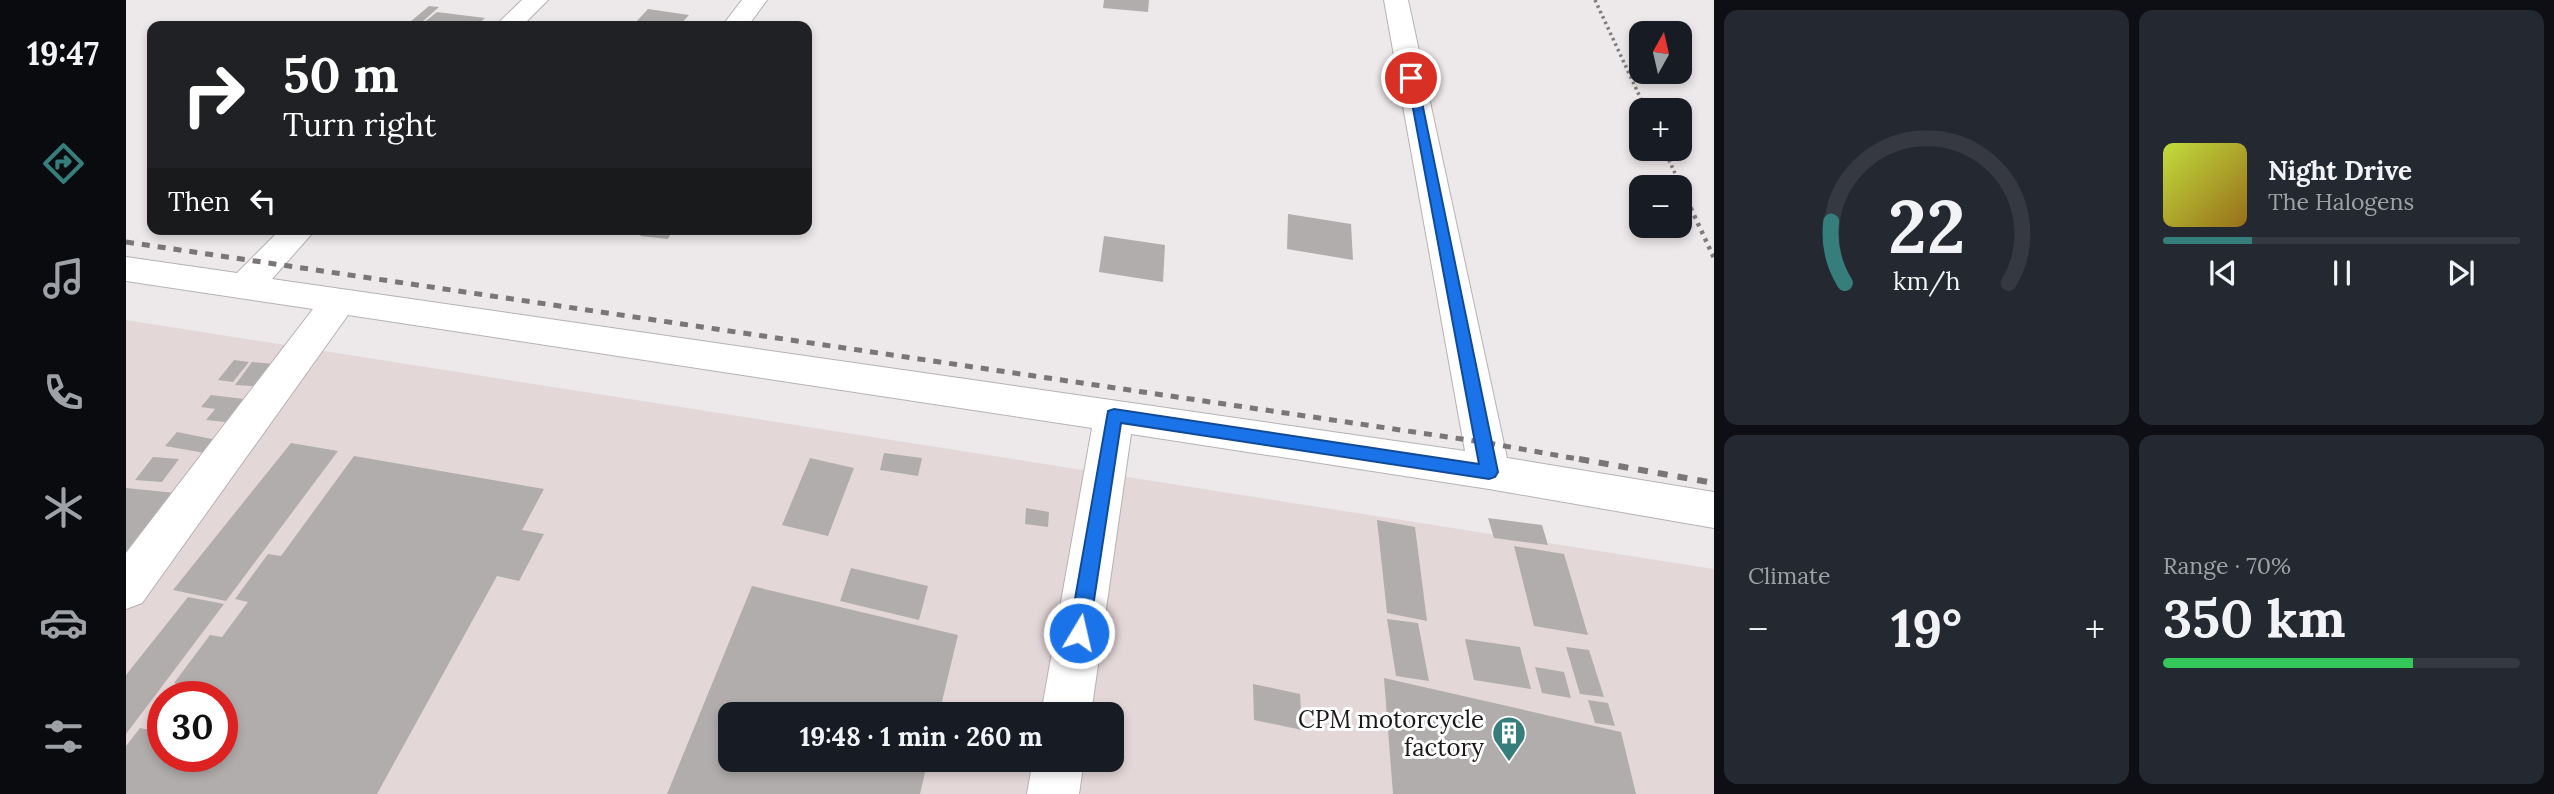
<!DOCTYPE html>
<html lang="en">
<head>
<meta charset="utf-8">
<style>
	body { margin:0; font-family:Lora,serif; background:#242831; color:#f1f3f6; height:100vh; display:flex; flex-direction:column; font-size:26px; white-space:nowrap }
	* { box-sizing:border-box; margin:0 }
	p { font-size:23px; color:#9ea1a6 }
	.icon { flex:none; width:38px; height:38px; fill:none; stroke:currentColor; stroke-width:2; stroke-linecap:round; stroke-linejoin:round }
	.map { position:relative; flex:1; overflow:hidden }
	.details { display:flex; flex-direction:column; gap:10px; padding:10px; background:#0d0f14; width:840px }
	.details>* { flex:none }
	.banner { position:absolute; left:21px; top:21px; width:665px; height:214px; border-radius:14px; box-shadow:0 4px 10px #0003; background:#202124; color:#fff; overflow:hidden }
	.needle { width:46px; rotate:8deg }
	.tools { position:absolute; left:1503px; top:21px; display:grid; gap:14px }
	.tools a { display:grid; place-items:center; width:63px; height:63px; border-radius:14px; background:#171b24; box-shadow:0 4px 10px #0003; font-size:35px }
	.speed { position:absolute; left:21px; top:681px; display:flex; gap:14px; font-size:35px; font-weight:700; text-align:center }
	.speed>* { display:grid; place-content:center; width:91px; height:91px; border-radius:50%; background:#171b24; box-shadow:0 4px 10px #0003; line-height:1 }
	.speed .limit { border:10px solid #d22; background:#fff; color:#111 }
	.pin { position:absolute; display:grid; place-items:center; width:60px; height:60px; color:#fff; margin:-30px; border:4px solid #fff; border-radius:50%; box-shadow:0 2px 7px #0007 }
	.me { position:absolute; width:77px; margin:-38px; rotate:9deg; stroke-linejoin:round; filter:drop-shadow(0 0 5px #0008) }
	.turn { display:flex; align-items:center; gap:24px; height:147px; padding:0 21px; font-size:32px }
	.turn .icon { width:91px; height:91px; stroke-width:2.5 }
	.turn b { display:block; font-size:49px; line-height:60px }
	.then { display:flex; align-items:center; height:66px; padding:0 21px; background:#0003; gap:14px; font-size:26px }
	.big { font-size:52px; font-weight:700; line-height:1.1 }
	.details .tile { flex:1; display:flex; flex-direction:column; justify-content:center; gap:10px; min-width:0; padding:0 24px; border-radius:14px; background:#242831 }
	.details .dial { align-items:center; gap:0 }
	.dial svg { height:182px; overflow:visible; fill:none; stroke:#363941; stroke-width:7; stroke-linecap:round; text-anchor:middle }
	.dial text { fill:#f1f3f6; stroke:none }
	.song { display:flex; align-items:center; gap:21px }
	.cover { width:84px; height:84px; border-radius:10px; background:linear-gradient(135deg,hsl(70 70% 55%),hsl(40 70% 35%)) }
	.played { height:7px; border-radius:4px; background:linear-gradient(90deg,#357e7c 25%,#363941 25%) }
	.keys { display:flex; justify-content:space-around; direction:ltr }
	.heat { display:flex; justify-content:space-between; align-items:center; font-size:38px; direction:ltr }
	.charge { height:10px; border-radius:5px; background:linear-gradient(90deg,#34c759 70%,#363941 0) }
	.details .tiles { flex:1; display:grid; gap:10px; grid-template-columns:repeat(2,1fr) }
	.trip { position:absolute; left:592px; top:702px; width:406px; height:70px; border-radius:14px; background:#171b24; box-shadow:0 4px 10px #0003; font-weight:700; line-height:70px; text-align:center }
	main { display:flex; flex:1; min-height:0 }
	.dock { display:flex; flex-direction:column; width:126px; justify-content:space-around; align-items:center; background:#090b0e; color:#9ea1a6 }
	.dock .icon { width:49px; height:49px }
	.dock .active { color:#357e7c }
	.dock b { font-size:32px; color:#f1f3f6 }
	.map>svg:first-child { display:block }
</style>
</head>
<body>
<main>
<nav class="dock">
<b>19:47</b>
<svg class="icon active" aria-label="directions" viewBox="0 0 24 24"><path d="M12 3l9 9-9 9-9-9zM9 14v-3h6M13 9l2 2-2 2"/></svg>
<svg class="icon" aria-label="music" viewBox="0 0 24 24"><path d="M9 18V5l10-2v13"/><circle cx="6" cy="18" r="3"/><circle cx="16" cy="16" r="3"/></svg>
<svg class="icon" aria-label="phone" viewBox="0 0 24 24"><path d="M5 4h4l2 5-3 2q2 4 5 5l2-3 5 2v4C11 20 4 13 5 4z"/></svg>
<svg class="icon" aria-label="climate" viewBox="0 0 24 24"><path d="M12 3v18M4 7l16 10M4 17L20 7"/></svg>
<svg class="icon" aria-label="car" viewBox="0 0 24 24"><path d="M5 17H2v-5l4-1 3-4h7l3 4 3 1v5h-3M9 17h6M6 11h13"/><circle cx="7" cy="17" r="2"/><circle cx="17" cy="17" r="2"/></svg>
<svg class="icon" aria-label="filters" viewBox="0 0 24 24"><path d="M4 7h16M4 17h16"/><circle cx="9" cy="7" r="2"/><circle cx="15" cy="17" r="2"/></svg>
</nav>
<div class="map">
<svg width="1588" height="794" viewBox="0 0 1588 794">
	<rect width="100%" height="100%" fill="#ede8e9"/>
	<path fill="#e4d7d8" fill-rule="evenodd" d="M0,320l1588,249v225h-1588zM37,696h59v60h-59zM604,714h381v46h-381z"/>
	<g fill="#b1adad">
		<polygon points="978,0 1023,0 1022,12 977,8"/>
		<polygon points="303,6 313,7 294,24 284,22"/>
		<polygon points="522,9 563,15 553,26 509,23"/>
		<polygon points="311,12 359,18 350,26 296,24"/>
		<polygon points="1162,214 1225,224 1227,260 1161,249"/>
		<polygon points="518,229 547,229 542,239 514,236"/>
		<polygon points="978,236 1039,245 1037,282 973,272"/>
		<polygon points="108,360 123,362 107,382 92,380"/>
		<polygon points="126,362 161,365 145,387 109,385"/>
		<polygon points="85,395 126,400 108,423 80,420 89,409 75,407"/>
		<polygon points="51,432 91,440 79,453 39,446"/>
		<polygon points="165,443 212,451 100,601 47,590"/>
		<polygon points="758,453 796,458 792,476 754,470"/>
		<polygon points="228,456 418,489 396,530 418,534 393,581 371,576 251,794 0,794 0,746 14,728 28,731 37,719 37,756 96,756 96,696 53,696 60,686 48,683 84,635 96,637 122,602 109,599 142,554 155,556"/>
		<polygon points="27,457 53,459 36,482 9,480"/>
		<polygon points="684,458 728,468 702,536 656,525"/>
		<polygon points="0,488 50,493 0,555"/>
		<polygon points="900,508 923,512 922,527 899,524"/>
		<polygon points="1362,518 1416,525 1422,545 1368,538"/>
		<polygon points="1251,520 1289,527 1301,621 1261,613"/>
		<polygon points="1388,546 1438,554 1462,635 1408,626"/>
		<polygon points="725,568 802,586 793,620 714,601"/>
		<polygon points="626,586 832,635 813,714 604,714 604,760 802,760 794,794 541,794"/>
		<polygon points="62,597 98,604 0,734 0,675"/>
		<polygon points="1261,619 1292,623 1303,681 1270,676"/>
		<polygon points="1339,639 1394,647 1405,689 1348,680"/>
		<polygon points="1440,647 1463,650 1478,697 1454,694"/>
		<polygon points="1409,667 1438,672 1445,698 1416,693"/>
		<polygon points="1258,678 1495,732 1510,794 1267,794"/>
		<polygon points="1127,684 1174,694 1176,730 1128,720"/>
		<polygon points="1462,700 1482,703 1489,726 1469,723"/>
	</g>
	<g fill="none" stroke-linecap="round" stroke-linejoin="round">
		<g stroke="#b6b2b2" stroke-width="2">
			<g id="street">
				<polygon points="396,0 422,0 396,26 369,26"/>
				<polygon points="616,0 641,0 622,26 596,26"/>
				<polygon points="1258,0 1282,0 1381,458 1588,492 1588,528 1363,489 1005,434 965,714 915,714 966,428 222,315 16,603 0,609 0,553 187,309 0,281 0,257 111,273 155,229 190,229 146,279 1339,451"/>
				<polygon points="907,760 958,760 953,794 901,794"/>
			</g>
		</g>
		<g stroke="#7f7b7c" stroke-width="3.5" stroke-dasharray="2.5 3.5" stroke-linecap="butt">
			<polyline points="1469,0 1520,110"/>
			<polyline points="1538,149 1562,202"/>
		</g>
		<polyline stroke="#7f7b7c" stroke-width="4.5" stroke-dasharray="3.5 5" stroke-linecap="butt" points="1561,200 1588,258"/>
		<use href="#street" fill="#fff" fill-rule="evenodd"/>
		<polyline stroke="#7a7677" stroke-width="5" stroke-dasharray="8 8" stroke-linecap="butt" points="0,242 1356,442 1463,461"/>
		<polyline stroke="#7a7677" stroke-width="6" stroke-dasharray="10 10" stroke-linecap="butt" points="1453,459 1588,483"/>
	</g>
	<polygon fill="#1a73e8" stroke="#114b97" stroke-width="2" points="1281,76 1291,78 1372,472 1369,477 1363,479 995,423 963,633 960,639 953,642 946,639 943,633 982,411 988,409 1353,464"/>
	<defs>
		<g id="building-pin" transform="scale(1.75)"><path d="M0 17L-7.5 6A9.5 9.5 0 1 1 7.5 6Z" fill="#357e7c" stroke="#fff"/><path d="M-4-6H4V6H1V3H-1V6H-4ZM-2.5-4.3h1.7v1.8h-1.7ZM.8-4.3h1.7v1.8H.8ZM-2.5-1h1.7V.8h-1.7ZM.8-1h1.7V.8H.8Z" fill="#fff"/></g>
	</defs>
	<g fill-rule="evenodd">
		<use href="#building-pin" x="1383" y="733"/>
	</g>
	<g text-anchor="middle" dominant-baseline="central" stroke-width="6" stroke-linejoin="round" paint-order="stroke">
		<g font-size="24" fill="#1a1818" stroke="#fff" text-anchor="end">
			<text x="1358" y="719">CPM motorcycle<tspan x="1358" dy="28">factory</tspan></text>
		</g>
	</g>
</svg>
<div class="tools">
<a><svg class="needle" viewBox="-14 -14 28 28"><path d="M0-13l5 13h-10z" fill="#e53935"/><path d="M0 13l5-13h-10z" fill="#9ea1a6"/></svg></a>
<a>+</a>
<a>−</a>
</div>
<div class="speed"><div class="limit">30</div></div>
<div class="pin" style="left:1285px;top:78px;background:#d93025"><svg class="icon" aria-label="arrive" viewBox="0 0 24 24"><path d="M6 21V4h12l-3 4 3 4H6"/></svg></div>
<svg class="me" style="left:953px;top:633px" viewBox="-20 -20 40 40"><circle r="17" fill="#1a73e8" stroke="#fff" stroke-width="3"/><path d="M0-11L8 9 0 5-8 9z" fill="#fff"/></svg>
<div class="trip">19:48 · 1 min · 260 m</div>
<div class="banner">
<div class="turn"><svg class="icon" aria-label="right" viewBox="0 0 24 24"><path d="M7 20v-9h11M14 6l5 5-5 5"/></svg><div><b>50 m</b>Turn right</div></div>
<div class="then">Then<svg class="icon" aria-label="left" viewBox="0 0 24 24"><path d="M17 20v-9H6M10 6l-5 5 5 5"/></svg></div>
</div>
</div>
<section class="details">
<div class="tiles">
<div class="tile dial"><svg viewBox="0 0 100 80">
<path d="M14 69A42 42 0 1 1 86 69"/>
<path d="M14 69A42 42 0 0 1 8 42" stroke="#357e7c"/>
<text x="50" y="56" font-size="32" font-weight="700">22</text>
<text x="50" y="72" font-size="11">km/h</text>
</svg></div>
<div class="tile">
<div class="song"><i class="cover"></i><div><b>Night Drive</b><p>The Halogens</p></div></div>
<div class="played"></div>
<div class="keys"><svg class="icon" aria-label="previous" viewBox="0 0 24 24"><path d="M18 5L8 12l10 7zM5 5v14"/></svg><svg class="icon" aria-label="pause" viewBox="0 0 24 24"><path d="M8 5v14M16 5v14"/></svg><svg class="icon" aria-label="next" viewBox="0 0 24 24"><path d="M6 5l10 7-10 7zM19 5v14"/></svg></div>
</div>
<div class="tile"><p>Climate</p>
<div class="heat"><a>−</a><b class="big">19°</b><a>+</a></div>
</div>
<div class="tile"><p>Range · 70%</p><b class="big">350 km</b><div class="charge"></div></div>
</div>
</section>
</main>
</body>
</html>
